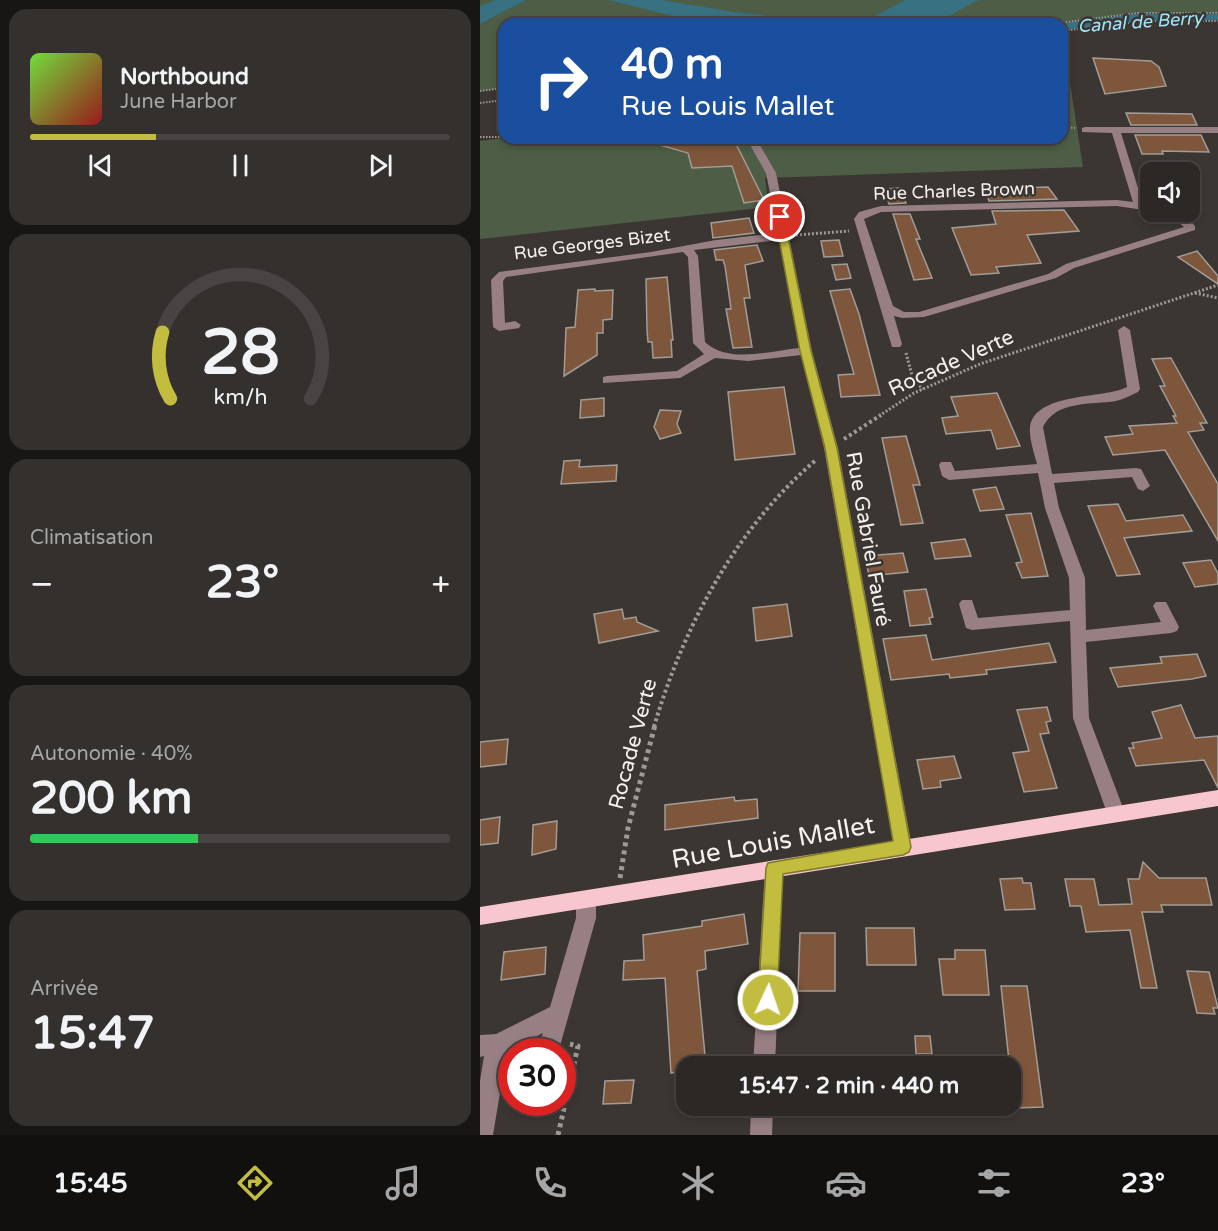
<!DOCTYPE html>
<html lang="fr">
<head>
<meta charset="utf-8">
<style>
	body { margin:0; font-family:"Varela Round",sans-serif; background:#34302e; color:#f1f3f6; height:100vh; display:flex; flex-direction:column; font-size:22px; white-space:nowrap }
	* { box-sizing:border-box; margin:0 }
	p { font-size:20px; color:#a6a6a7 }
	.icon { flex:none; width:33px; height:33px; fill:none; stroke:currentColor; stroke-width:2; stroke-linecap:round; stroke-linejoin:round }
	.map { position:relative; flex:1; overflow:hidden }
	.details { display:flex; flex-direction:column; gap:9px; padding:9px; background:#181615; width:480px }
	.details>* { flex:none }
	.guide { position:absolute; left:18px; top:18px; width:570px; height:126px; border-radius:18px; box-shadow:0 3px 9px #0003,0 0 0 2px #484443; background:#1a4fa0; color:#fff; overflow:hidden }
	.buttons { position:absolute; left:660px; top:162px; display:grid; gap:12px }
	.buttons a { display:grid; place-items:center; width:60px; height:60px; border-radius:12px; background:#2c2826; box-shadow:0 3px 9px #0003,0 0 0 2px #484443; font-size:30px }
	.speed { position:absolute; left:18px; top:1038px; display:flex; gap:12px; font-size:30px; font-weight:700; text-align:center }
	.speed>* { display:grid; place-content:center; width:78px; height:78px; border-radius:50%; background:#2c2826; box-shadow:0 3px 9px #0003,0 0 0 2px #484443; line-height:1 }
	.speed .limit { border:9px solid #d22; background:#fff; color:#111 }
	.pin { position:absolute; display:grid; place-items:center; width:51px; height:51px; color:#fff; margin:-26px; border:3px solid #fff; border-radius:50%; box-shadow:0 2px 6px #0007 }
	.me { position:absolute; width:66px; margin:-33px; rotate:3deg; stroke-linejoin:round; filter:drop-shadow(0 0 4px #0008) }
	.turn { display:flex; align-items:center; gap:21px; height:126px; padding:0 24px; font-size:27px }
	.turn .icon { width:78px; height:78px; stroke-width:2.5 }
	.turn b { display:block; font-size:42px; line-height:51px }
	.big { font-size:45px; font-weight:700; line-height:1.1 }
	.details .card { flex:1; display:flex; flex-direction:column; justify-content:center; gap:9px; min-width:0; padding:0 21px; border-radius:18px; background:#34302e }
	.details .dial { align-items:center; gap:0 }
	.dial svg { height:156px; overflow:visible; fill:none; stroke:#484443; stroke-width:7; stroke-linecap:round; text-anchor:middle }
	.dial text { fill:#f1f3f6; stroke:none }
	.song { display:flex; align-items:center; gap:18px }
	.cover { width:72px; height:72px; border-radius:9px; background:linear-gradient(135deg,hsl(100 70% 55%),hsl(0 70% 35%)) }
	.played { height:6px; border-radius:3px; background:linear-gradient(90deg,#c2bd3f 30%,#484443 30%) }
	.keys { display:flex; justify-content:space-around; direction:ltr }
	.heat { display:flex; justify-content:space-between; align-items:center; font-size:33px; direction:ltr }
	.charge { height:9px; border-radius:4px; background:linear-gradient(90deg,#34c759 40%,#484443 0) }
	.trip { position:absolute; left:196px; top:1056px; width:345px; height:60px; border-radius:18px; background:#2c2826; box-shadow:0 3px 9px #0003,0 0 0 2px #484443; font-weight:700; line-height:60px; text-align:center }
	.menu { display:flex; height:96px; justify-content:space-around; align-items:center; background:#12100f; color:#a6a6a7 }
	.menu .icon { width:42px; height:42px }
	.menu .selected { color:#c2bd3f }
	.menu b { font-size:27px; color:#f1f3f6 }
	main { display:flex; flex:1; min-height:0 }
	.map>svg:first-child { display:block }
</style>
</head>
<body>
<main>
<section class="details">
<div class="card">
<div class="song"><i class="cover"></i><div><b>Northbound</b><p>June Harbor</p></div></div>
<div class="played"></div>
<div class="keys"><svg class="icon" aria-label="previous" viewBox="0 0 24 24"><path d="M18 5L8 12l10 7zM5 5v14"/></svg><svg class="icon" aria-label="pause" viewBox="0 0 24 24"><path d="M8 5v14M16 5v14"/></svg><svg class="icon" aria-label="next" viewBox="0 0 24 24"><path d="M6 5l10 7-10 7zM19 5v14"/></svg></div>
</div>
<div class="card dial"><svg viewBox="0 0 100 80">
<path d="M14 69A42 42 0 1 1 86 69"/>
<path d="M14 69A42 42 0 0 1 10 35" stroke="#c2bd3f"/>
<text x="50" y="56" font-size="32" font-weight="700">28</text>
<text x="50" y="72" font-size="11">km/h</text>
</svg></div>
<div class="card"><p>Climatisation</p>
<div class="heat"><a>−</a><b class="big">23°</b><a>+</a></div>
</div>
<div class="card"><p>Autonomie · 40%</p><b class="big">200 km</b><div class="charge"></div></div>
<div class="card"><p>Arrivée</p><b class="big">15:47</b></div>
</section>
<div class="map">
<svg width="738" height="1135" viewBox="0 0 738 1135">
	<rect width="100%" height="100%" fill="#3b3632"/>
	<g fill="#4d5d46">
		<polygon points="0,0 738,0 738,13 658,13 571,24 24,24 24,88 0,91"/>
		<polygon points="583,38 603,167 285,178 289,207 0,239 0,141 24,138 582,138"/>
	</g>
	<g fill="#377182">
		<polygon points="16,0 46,0 0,24 0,6"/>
		<polygon points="129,0 182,0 254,12 343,22 374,22 391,18 425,0 504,0 496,1 455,24 238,24 193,16"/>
		<polygon points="656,14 738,14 738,20 663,21 582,30 582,24 575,24"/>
	</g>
	<g fill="#7e563b" stroke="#a29c97" stroke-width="1.5">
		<polygon points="613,58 671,61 679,67 686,86 625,94"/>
		<polygon points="646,113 712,114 717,125 651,125"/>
		<polygon points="655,135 721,135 729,152 682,151 683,154 662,154"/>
		<polygon points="174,138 253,138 284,200 264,203 252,166 212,168 208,153 173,143"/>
		<polygon points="568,187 577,199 509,201 505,189"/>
		<polygon points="420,188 426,203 409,204 404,189"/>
		<polygon points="584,210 599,231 547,235 561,263 516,267 519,273 491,275 472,228 516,224 512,211"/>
		<polygon points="413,214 430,214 440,239 436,239 452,278 434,280"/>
		<polygon points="269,218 274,233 233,238 231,223"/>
		<polygon points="359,240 363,256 344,257 341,241"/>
		<polygon points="277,245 283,261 265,265 270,298 264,298 272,347 253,348 246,309 251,309 245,266 243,260 236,260 234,250"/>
		<polygon points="717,251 738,276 738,284 698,257"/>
		<polygon points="367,264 371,278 356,280 352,265"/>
		<polygon points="187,277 193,340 191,340 192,357 173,358 172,342 168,342 167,330 166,279"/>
		<polygon points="115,289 115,291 133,290 132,319 123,320 123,333 117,333 117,355 84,376 86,328 95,327 98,290"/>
		<polygon points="370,289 379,314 400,395 361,397 358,375 374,374 350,291"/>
		<polygon points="691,358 727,423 720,423 724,430 708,432 738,484 738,541 685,450 633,455 625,437 653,434 649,426 697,423 693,416 696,416 680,386 685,386 672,359"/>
		<polygon points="304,387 315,454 255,460 248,392"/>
		<polygon points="517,393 540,446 517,449 511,430 466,434 462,418 478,416 471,397"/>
		<polygon points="124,398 124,416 100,418 101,400"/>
		<polygon points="180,410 201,411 197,424 201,433 180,439 174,427"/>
		<polygon points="426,436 440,485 433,485 443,523 421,525 402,438"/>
		<polygon points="100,460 99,467 137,465 136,481 81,484 84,461"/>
		<polygon points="516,487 524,509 500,511 493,490"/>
		<polygon points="638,504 646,521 703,515 712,531 644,538 660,574 637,576 608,506"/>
		<polygon points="551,513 568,576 542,578 536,563 542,562 526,515"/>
		<polygon points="485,539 491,556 455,559 451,543"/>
		<polygon points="423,553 428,572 389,576 385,556"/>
		<polygon points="731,560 738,574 738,584 715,587 703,563"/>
		<polygon points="446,589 453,617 449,618 451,624 430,626 424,591"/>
		<polygon points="307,604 312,636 276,641 273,608"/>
		<polygon points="142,609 144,619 156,617 157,622 178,631 119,643 114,614"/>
		<polygon points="446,635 452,660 569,643 576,662 506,670 507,674 470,678 469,674 411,680 403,639"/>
		<polygon points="717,654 726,676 712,679 638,687 630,668 682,663 680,657"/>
		<polygon points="701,705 715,738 738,736 738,788 724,760 656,766 649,748 654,748 652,743 682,738 672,712"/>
		<polygon points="567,707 571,721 566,722 569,733 560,734 577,788 544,792 533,753 549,751 537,710"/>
		<polygon points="28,739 26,764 0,767 0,742"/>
		<polygon points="474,756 481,778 460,781 461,787 443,789 437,760"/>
		<polygon points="254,797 255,801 277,799 278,818 185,830 185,805"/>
		<polygon points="20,817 18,843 0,845 0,820"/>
		<polygon points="77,821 76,849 52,855 53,825"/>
		<polygon points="663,862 679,878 726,878 732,905 681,905 683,912 662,912 677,988 661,988 650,930 606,932 601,906 590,906 585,879 614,879 619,905 652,904 648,879 659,879"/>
		<polygon points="542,878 543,883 551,883 555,909 525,910 520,879"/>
		<polygon points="264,914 268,944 225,951 226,969 217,971 226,1066 207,1066 207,1070 191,1073 185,978 143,980 144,961 164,960 163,935 222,926 222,921"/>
		<polygon points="386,928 434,928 436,965 387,965"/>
		<polygon points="320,933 355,933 355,991 318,991"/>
		<polygon points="66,947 65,974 21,980 24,952"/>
		<polygon points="475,950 505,950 509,995 463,995 459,959 475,959"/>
		<polygon points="707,971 729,972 738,1008 733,1008 735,1014 717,1013"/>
		<polygon points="521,986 547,986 563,1107 534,1108"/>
		<polygon points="435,1036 450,1036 452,1054 436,1054"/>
		<polygon points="154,1080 151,1103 123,1104 125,1081"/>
	</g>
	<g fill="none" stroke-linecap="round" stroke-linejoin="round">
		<g stroke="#9d9997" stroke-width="2" stroke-dasharray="1.5 1.5" stroke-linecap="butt">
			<polyline points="571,24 658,13 738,13"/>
			<polyline points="582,31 663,21 738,21"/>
			<polyline points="0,91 24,88"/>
			<polyline points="0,103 24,100"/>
			<polyline points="582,127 595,128"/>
			<polyline points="0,137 24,137"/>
		</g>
		<g stroke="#9d9997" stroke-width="3" stroke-dasharray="2 2" stroke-linecap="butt">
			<polyline points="316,235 369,231"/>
			<polyline points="715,293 738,298"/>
			<polyline points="426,353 433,379 443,389"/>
			<polyline points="399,416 434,393 500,364 738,285"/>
		</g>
		<g stroke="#9d9997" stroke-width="4" stroke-dasharray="3 3" stroke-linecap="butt">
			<polyline points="364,439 401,415"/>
			<path d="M174,727c29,-100 82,-199 162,-267"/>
		</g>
		<g stroke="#9d9997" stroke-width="5" stroke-dasharray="4 4" stroke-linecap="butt">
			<polyline points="140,878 148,828 175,725"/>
			<polyline points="78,1135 98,1046 90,1044"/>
		</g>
		<g fill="#977f83" fill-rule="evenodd">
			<polygon points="605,127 738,127 738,133 641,133 663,204 670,205 670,211 637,206 401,212 384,219 413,306 424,312 439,312 568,274 586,264 704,227 687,212 701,212 715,226 715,230 594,268 576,278 444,317 422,318 414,316 422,344 420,347 412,347 374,219 379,212 401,206 637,200 653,202 632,133 602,132 602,128"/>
			<path d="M266,138h10l20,35 36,178 26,97 74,399 -2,6 -7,2 -7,-2 -2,-6 -70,-399 -23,-93 -53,6 -33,-3 -35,20 -77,5v-6l4,-1 70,-5 27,-17 -11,-11 -5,-86 -5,-5 -177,25 -3,4 2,42 10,-2 6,4 -2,3 -20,3 -6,-4 -2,-47 8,-8 152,-20 65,-12 62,-7 -12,-60zM299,240l20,108c-28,3 -71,16 -94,-6l-7,-86 -4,-6z"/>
			<path d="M644,326l6,4 10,59 -2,3c-7,3 -14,7 -22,9 -25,4 -60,-1 -73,26l9,47 84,-6 5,1 9,17 -7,5 -5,-2 -6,-12 -78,6 5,25 26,70 1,52 75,-8 -8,-16 3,-4h10l13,25 -2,4 -6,2 -85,9 3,76 36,95 -3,6 -6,2 -6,-2 -3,-6 -34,-95 -3,-97 -98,9 -6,-2 -7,-24 3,-4h10l6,18 92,-8 -1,-32 -24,-70 -7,-35 -89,7 -7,-4 -3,-11 2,-3h10l4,9 82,-7c-3,-11 -8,-26 -7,-36 3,-36 75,-29 97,-41l-9,-57z"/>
			<polygon points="294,860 301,862 303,868 295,1066 273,1066 285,868 287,862"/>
			<polygon points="106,892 113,895 116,901 116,918 80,1046 72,1049 64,1046 61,1038 63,1033 27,1051 13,1135 0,1135 0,1081 4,1056 0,1057 0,1035 16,1034 70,1007 96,918 96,901 99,895"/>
			<polygon points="271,1106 293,1106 292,1135 270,1135"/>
		</g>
		<polygon fill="#f7c6cf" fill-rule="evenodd" points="738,790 738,806 0,925 0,907"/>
	</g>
	<polygon fill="#c2bd3f" stroke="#7e7b29" stroke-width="1.5" points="300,214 304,217 331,351 357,448 431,847 429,852 423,855 303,874 297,1000 294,1007 288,1010 281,1007 278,1000 286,868 288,863 413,841 345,448 320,351 295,217"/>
	<g text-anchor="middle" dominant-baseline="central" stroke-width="5" stroke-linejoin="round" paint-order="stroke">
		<g font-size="18" font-style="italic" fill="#9fe6fd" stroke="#3b3632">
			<text transform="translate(660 22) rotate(-4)">Canal de Berry</text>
		</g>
		<g font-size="18" fill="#f3f0ee" stroke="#3b3632">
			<text transform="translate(474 191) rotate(-2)">Rue Charles Brown</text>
			<text transform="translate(112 244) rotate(-7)">Rue Georges Bizet</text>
		</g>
		<g font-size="21" fill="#f3f0ee" stroke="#3b3632">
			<text transform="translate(471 363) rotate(-24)">Rocade Verte</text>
			<text transform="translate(388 539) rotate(80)">Rue Gabriel Fauré</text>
			<text transform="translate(153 744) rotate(-75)">Rocade Verte</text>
		</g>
		<g font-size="26" fill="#f3f0ee" stroke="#3b3632">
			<text transform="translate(293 842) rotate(-10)">Rue Louis Mallet</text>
		</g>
	</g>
</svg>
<div class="buttons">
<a><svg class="icon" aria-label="sound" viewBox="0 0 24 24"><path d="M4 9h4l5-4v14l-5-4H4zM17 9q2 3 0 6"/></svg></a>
</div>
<div class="speed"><div class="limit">30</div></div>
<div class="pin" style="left:300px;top:217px;background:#d93025"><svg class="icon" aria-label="arrive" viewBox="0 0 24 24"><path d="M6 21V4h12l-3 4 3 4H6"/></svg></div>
<svg class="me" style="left:288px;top:1000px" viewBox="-20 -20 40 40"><circle r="17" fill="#c2bd3f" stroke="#fff" stroke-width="3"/><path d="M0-11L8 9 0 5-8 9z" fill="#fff"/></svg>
<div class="trip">15:47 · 2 min · 440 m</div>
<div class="guide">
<div class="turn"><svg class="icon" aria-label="right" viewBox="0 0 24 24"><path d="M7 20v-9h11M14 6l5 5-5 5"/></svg><div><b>40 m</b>Rue Louis Mallet</div></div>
</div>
</div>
</main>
<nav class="menu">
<b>15:45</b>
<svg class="icon selected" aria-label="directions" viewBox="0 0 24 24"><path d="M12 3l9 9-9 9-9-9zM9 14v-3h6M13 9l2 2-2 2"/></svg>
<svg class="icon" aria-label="music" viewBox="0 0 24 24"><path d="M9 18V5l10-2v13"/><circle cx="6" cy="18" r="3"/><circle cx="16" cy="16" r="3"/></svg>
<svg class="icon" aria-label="phone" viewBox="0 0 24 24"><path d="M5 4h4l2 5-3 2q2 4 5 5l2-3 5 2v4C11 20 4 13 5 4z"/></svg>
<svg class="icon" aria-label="climate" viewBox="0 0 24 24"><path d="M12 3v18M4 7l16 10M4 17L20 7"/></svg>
<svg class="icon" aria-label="car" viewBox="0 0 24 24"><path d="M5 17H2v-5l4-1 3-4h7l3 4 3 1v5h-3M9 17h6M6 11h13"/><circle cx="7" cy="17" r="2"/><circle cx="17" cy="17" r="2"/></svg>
<svg class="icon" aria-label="filters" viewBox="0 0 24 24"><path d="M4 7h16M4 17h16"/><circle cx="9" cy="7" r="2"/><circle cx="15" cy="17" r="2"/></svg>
<b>23°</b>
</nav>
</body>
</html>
